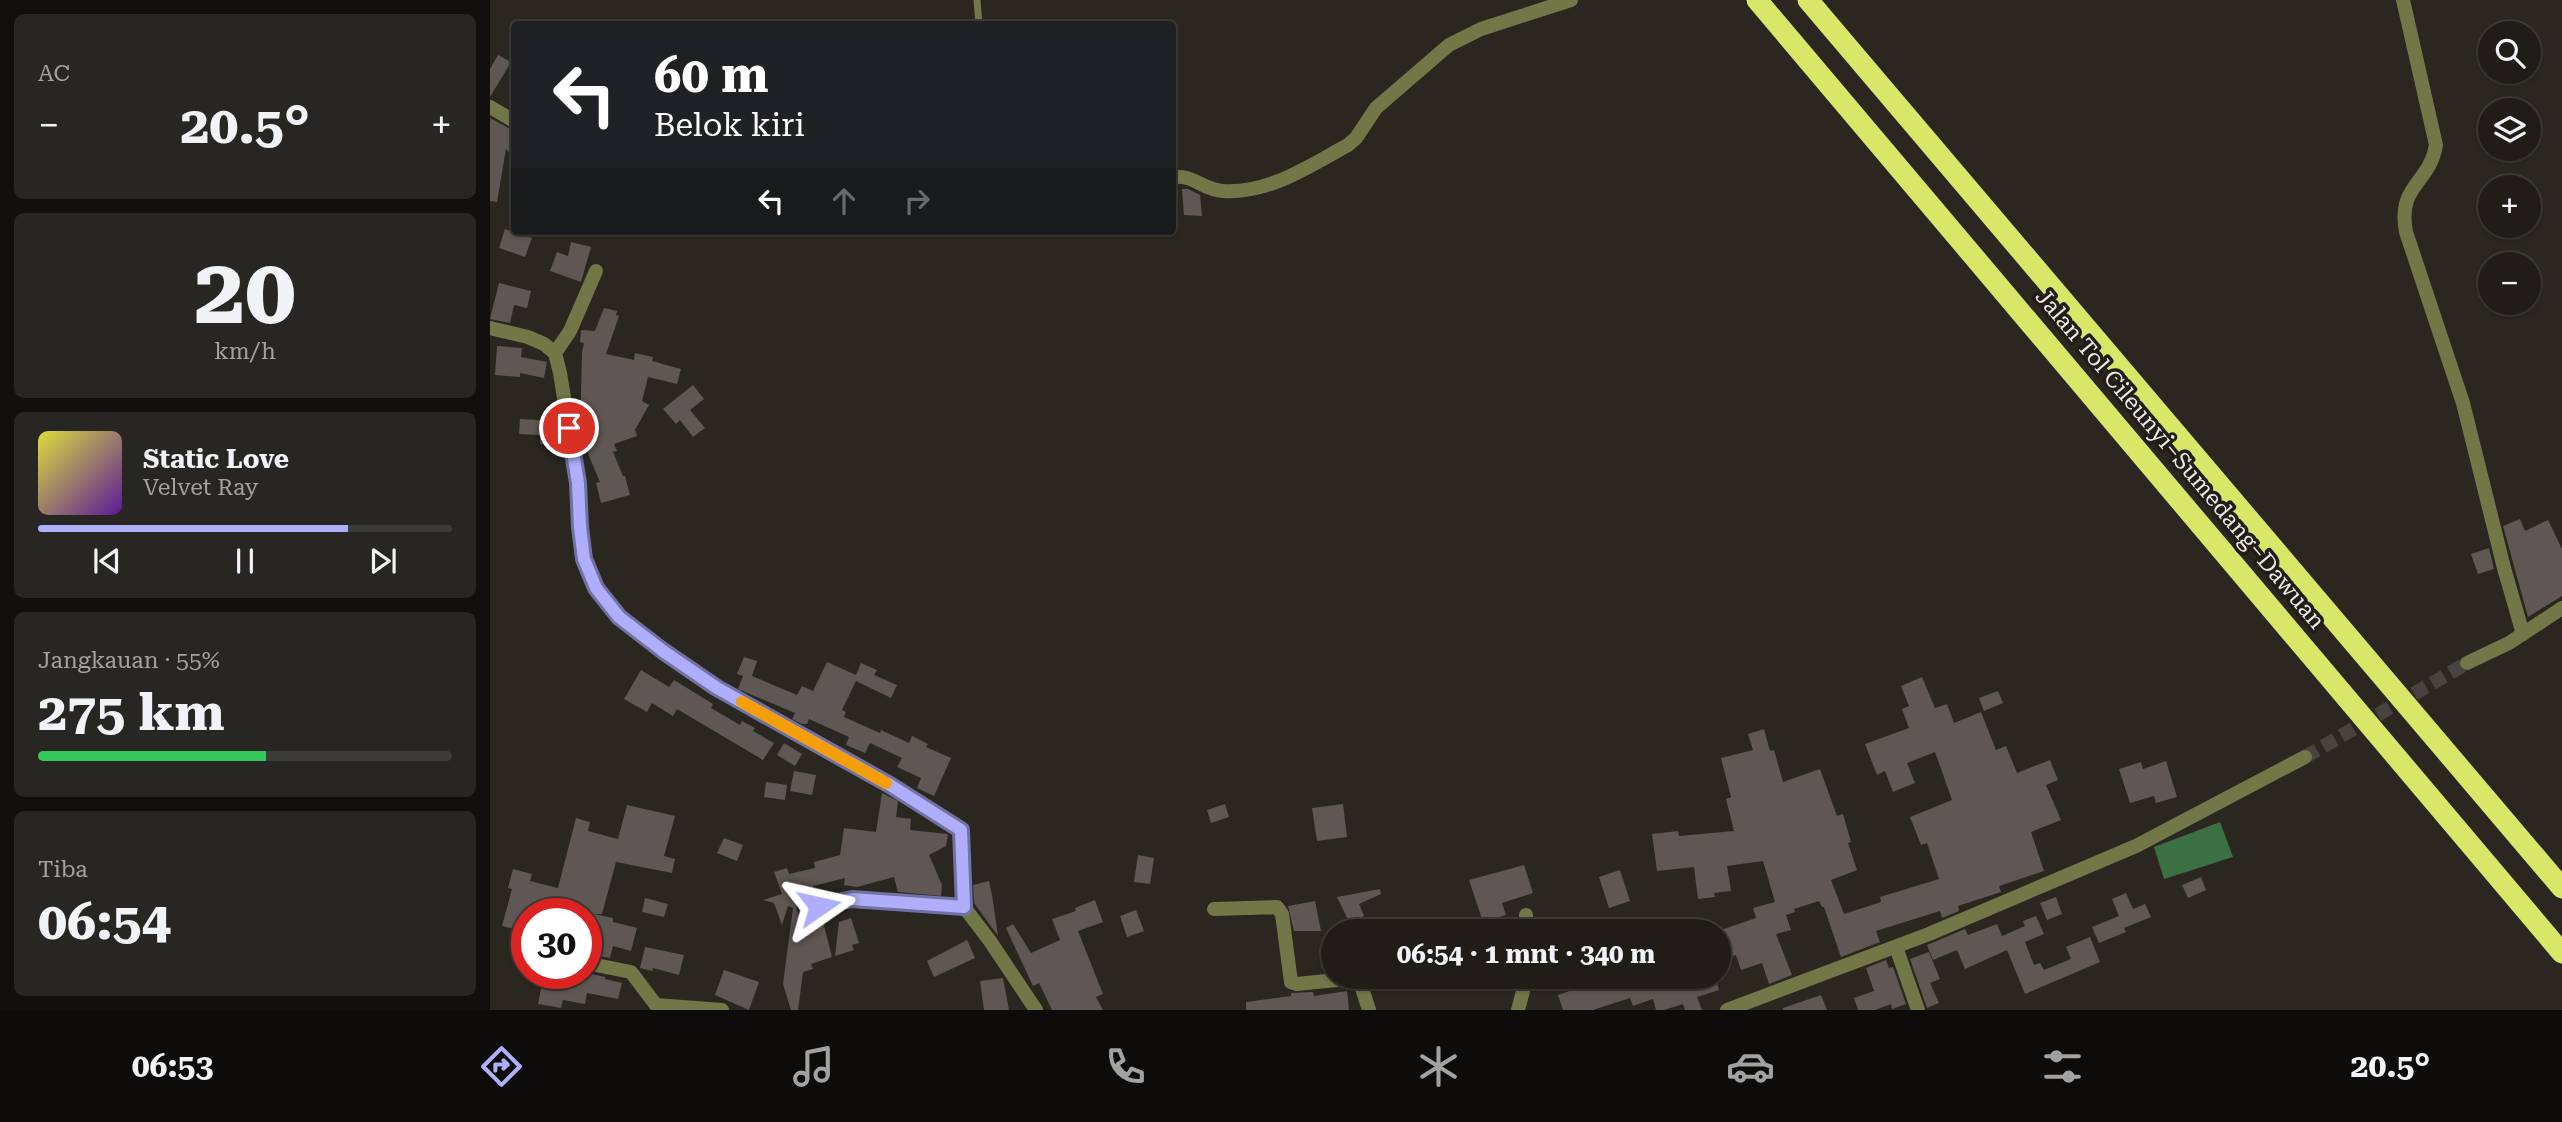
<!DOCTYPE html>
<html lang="id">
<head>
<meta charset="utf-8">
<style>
	body { margin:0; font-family:"Roboto Serif",serif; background:#282622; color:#f1f3f6; height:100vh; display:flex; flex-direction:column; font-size:26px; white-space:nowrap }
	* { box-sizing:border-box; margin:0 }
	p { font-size:23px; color:#a2a2a2 }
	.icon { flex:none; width:38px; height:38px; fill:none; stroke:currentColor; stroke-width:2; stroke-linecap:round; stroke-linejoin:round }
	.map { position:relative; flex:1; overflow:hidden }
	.details { display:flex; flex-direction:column; gap:14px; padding:14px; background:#12100e; width:490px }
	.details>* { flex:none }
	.hud { position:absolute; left:21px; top:21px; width:665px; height:214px; border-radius:7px; box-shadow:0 2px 5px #0004,0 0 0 2px #3d3b38; background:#202124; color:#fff; overflow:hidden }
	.controls { position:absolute; left:1988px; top:21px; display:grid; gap:14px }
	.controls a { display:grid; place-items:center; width:63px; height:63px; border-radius:50%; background:#201d19; box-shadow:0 2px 5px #0004,0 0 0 2px #3d3b38; font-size:35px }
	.speed { position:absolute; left:21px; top:898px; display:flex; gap:14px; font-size:35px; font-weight:700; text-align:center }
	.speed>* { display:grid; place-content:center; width:91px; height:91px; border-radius:50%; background:#201d19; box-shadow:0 2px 5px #0004,0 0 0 2px #3d3b38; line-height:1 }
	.speed .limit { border:10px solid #d22; background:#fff; color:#111 }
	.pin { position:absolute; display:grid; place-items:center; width:60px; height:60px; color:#fff; margin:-30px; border:4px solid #fff; border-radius:50%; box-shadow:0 2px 7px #0007 }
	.me { position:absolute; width:77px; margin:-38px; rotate:79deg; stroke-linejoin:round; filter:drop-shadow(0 0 5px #0008) }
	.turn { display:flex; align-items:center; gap:24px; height:147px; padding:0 28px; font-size:32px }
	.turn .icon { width:91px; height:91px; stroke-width:2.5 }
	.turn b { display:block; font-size:49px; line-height:60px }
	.lanes { display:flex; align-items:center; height:66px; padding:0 28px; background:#0003; justify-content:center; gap:35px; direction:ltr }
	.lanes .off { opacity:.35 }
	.big { font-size:52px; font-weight:700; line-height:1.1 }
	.details .widget { flex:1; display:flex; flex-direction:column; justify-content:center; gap:10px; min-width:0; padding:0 24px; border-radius:10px; background:#282622 }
	.details .dial { align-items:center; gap:0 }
	.dial b { font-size:91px; line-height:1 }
	.song { display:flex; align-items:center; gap:21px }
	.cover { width:84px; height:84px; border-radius:10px; background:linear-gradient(135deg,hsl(60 70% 55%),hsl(270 70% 35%)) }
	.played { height:7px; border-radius:4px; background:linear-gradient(90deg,#aeaefb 75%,#3d3b38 75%) }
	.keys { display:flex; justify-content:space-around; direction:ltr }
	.heat { display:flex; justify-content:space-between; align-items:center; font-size:38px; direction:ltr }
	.charge { height:10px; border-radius:5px; background:linear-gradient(90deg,#34c759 55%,#3d3b38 0) }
	.trip { position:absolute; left:831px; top:919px; width:410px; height:70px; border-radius:35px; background:#201d19; box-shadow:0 2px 5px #0004,0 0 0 2px #3d3b38; font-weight:700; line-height:70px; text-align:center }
	.dock { display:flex; height:112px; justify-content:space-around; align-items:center; background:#0d0c0a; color:#a2a2a2 }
	.dock .icon { width:49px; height:49px }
	.dock .current { color:#aeaefb }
	.dock b { font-size:32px; color:#f1f3f6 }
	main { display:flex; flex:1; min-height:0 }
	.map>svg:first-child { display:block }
</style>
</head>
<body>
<main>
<section class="details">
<div class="widget"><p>AC</p>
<div class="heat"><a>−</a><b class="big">20.5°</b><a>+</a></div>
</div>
<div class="widget dial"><b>20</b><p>km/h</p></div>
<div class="widget">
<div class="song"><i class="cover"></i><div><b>Static Love</b><p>Velvet Ray</p></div></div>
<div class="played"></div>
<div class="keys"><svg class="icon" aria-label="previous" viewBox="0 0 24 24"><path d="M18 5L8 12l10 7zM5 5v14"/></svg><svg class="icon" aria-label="pause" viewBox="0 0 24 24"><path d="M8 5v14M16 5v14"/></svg><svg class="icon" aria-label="next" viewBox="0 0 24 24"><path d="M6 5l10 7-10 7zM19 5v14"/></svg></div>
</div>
<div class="widget"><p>Jangkauan · 55%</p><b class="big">275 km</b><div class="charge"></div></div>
<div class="widget"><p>Tiba</p><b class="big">06:54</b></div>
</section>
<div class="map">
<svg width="2072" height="1010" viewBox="0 0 2072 1010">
	<rect width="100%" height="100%" fill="#2a2721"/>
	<polygon fill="#3b7042" points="1730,822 1743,857 1674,879 1664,847"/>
	<g fill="#5e5753">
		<polygon points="8,55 21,62 0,97 0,69"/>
		<polygon points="0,118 24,131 24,157 16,149 7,202 0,201"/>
		<polygon points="692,189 698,189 710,195 712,216 694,215"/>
		<polygon points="15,229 42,238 35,257 9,248"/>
		<polygon points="81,242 101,247 91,282 60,271 67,252 78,256"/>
		<polygon points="9,283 41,291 37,308 24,305 20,323 0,319"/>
		<polygon points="114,308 127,311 126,315 129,316 116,354 144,360 145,353 163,357 162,361 191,369 187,384 158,377 152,401 159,405 145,430 147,436 124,444 127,451 123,452 133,476 135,476 140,495 111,503 106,483 110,482 90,435 92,352 94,343 90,342 91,330 105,331"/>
		<polygon points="7,346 32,348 31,357 57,362 54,378 30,373 30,377 5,375"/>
		<polygon points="203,385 214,399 200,410 215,428 203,437 190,420 186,424 173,409"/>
		<polygon points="30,419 66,421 66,445 50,444 50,435 29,434"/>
		<polygon points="2030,519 2035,531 2058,520 2072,549 2072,596 2038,617 2013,526"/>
		<polygon points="1999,548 2004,569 1988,574 1981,554"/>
		<polygon points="254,657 267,661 262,676 307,695 312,686 323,691 337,662 366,675 371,663 387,670 384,675 407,685 401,698 366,681 352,710 356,712 354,717 390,733 391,730 419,743 422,736 438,744 436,747 461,758 444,796 427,788 431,778 407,767 412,758 380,743 375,753 356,745 359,737 319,719 317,724 312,724 302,719 305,713 248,689 253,676 247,674"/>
		<polygon points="151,670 179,687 184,680 223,704 221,708 250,725 252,721 265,728 263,731 284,743 273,760 187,709 183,716 162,703 157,712 134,699"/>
		<polygon points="1432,677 1445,708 1457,704 1464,723 1491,712 1506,750 1516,746 1527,773 1560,760 1568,780 1556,785 1571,820 1541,832 1554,871 1509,886 1511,892 1468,906 1469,911 1452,918 1450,911 1386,931 1390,942 1351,957 1334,907 1332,907 1329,901 1304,909 1305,912 1296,915 1301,930 1286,934 1302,975 1279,984 1272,963 1251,970 1246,955 1228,961 1228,931 1266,918 1263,908 1285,902 1273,861 1237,866 1241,891 1224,893 1225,897 1208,899 1204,867 1167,871 1162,834 1188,831 1189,836 1244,831 1236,799 1241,797 1231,758 1263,750 1258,734 1274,729 1280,751 1284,750 1293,782 1330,769 1347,816 1353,814 1361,842 1358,843 1367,870 1341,880 1354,914 1391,902 1390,897 1449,879 1437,843 1431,845 1420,817 1462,800 1445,752 1417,763 1425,783 1403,792 1395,771 1387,775 1375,744 1419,728 1412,709 1419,706 1411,686"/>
		<polygon points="1508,691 1513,703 1494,711 1489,698"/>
		<polygon points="294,743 312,754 305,766 287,755"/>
		<polygon points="1676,761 1687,797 1666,803 1664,796 1640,803 1629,769 1651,762 1653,769"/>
		<polygon points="304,771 326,775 322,795 300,791"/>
		<polygon points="276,782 297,785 295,800 274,797"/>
		<polygon points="392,793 408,801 406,817 421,819 420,830 458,834 456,846 439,855 452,885 451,896 408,892 404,877 367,887 354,885 355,878 323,886 326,897 305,904 313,928 333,921 342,957 321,964 323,969 313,972 308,1010 301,1010 293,984 303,908 298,906 292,925 284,903 273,900 292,894 284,872 297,868 299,874 325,868 324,862 350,855 354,828 386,832"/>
		<polygon points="735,804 739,817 721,823 717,810"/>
		<polygon points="853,804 857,837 827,841 822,808"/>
		<polygon points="137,805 185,816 174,856 185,859 182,873 126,862 112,914 104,914 123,918 123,922 147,928 141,951 123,946 120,958 98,954 102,937 96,934 102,914 37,914 37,932 12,926 22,889 18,888 23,869 42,874 40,881 68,888 86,818 100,822 98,831 128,839"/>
		<polygon points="234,838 253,845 247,861 227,853"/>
		<polygon points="648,855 664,858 660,884 644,882"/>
		<polygon points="1034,865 1043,893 1012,903 1016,915 993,922 979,880"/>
		<polygon points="1130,870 1140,901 1119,908 1109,877"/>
		<polygon points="1711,877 1716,890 1698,898 1692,885"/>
		<polygon points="499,881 502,895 508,936 484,903 483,885"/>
		<polygon points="890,889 891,894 869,904 874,916 859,922 847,897"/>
		<polygon points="1636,893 1643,909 1655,904 1661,917 1634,928 1636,932 1609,943 1602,927 1629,916 1622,899"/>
		<polygon points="1566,897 1572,914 1557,920 1550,903"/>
		<polygon points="155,898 178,904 174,917 152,912"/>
		<polygon points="605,900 613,922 588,931 613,994 606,997 613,1010 562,1010 549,983 543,986 516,928 523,924 541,953 570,940 562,919 586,911 585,908"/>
		<polygon points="825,901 831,931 804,931 798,906"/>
		<polygon points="646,910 654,931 637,937 630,916"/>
		<polygon points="1546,916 1554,934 1535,942 1544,965 1550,963 1554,970 1581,959 1576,947 1600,937 1610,962 1535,994 1517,950 1475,969 1467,950 1443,960 1437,945 1475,929 1478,935 1507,924 1512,936 1535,926 1533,921"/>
		<polygon points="361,918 369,943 362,945 364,950 345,956 349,922"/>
		<polygon points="477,940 485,958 444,977 437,961"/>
		<polygon points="155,947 194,955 189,975 163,968 162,971 150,968"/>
		<polygon points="1439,952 1450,979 1440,983 1449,1003 1437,1008 1420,959"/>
		<polygon points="1396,960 1399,968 1403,967 1416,1004 1402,1009 1401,1004 1385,1010 1368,1010 1364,998 1384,991 1376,968"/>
		<polygon points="234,970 269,982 259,1010 225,995"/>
		<polygon points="54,973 83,976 83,973 96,973 115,977 115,979 132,983 128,999 97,993 95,1004 73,1000 71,1008 48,1004"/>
		<polygon points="1091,976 1146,976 1147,980 1159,976 1225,976 1229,990 1207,997 1212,1010 1195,1010 1193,1004 1174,1010 1166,1010 1163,999 1143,1006 1140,998 1103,1010 1073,1010 1068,995 1094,986"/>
		<polygon points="513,978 519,1010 494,1010 490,981"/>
		<polygon points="857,991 859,1010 756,1010 756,1002 801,996 801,993 823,992 824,996"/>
		<polygon points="1331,995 1337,1010 1293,1010 1293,1008"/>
	</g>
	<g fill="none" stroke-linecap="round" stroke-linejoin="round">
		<polyline stroke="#47443f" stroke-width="14" stroke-dasharray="14 7" stroke-linecap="butt" points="1815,757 1977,663"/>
		<polyline stroke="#717747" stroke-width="7" points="487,0 489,24"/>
		<g stroke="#717747" stroke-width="14">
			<path d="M1913,0l33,145c-6,39 -39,39 -30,87l57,171 41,165 19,66"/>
			<polyline points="0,107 24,121"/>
			<path d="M682,177c22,-3 30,13 51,14 46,3 86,-25 125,-46l8,-7 20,-30 73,-63 32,-16 90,-29"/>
			<polyline points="0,328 38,337 54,344 65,353 70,373 88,483 90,527 94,559 106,588 129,617 173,651 227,688 400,785 467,826 471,830 472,842 474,907 500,941 546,1010"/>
			<polyline points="65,353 80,331 106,271"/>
			<polyline points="1977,663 2019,643 2072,608"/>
			<polyline points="329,906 361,899 474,907"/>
			<polyline points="724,909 787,907 792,914 801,982 807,984 866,978 870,982 879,1010"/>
			<polyline points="1036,915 1036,931"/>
			<polyline points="1406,947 1428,1010"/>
			<polyline points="33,953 37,954"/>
			<polyline points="96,963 141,972 166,1005 232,1010"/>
			<polyline points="1028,1010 1037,976"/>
			<polyline points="1237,1010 1439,934 1646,846 1815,757"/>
		</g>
		<g stroke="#d8e767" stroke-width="21">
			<polyline points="1267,0 2072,953"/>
			<polyline points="1318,0 2072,888"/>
		</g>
	</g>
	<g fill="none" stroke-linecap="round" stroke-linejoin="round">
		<g stroke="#7171a3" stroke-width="18">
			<polyline id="route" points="79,428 88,483 90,527 94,559 106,588 129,617 173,651 227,688 400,785 471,830 474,907 362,899 329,906"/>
		</g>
		<use href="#route" stroke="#aeaefb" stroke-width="12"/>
		<polyline stroke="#f59e0b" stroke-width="12" points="252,702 396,783"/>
	</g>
	<g text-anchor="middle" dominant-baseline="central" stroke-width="7" stroke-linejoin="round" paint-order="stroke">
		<g font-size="23" fill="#edebe7" stroke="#211e18">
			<text transform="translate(1690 459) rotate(50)">Jalan Tol Cileunyi–Sumedang–Dawuan</text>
		</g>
	</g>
</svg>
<div class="controls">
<a><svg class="icon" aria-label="search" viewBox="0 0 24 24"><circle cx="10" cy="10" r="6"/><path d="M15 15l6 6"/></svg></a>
<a><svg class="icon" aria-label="layers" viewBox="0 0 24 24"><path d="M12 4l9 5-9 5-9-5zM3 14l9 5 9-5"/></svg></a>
<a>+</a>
<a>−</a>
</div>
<div class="speed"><div class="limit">30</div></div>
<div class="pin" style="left:79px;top:428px;background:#d93025"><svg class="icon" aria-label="arrive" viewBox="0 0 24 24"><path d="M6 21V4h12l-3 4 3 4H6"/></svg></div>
<svg class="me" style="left:329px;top:906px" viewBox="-20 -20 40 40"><path d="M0-17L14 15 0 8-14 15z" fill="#aeaefb" stroke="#fff" stroke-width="4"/></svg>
<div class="trip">06:54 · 1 mnt · 340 m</div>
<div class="hud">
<div class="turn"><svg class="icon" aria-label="left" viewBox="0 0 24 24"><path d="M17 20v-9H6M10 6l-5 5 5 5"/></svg><div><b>60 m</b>Belok kiri</div></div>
<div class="lanes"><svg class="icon" aria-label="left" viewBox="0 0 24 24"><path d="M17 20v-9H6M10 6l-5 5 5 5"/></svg><svg class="icon off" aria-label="ahead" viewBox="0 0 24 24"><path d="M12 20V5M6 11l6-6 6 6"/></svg><svg class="icon off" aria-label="right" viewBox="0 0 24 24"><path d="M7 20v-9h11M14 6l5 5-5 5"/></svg></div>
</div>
</div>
</main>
<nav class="dock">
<b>06:53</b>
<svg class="icon current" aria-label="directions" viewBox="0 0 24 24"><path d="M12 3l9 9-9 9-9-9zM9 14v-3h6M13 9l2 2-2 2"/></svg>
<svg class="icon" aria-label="music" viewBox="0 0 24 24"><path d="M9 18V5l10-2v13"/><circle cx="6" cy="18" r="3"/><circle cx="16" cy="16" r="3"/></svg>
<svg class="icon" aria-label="phone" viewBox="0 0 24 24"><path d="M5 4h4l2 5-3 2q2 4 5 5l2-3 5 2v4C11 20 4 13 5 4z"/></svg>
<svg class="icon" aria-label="climate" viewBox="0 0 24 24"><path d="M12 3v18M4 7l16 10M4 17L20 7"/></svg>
<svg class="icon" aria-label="car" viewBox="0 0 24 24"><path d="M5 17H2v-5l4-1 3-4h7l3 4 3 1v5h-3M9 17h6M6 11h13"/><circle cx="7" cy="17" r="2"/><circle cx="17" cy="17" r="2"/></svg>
<svg class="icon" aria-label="filters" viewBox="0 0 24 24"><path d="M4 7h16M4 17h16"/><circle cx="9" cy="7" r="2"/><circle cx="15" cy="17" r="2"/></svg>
<b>20.5°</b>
</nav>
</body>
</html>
